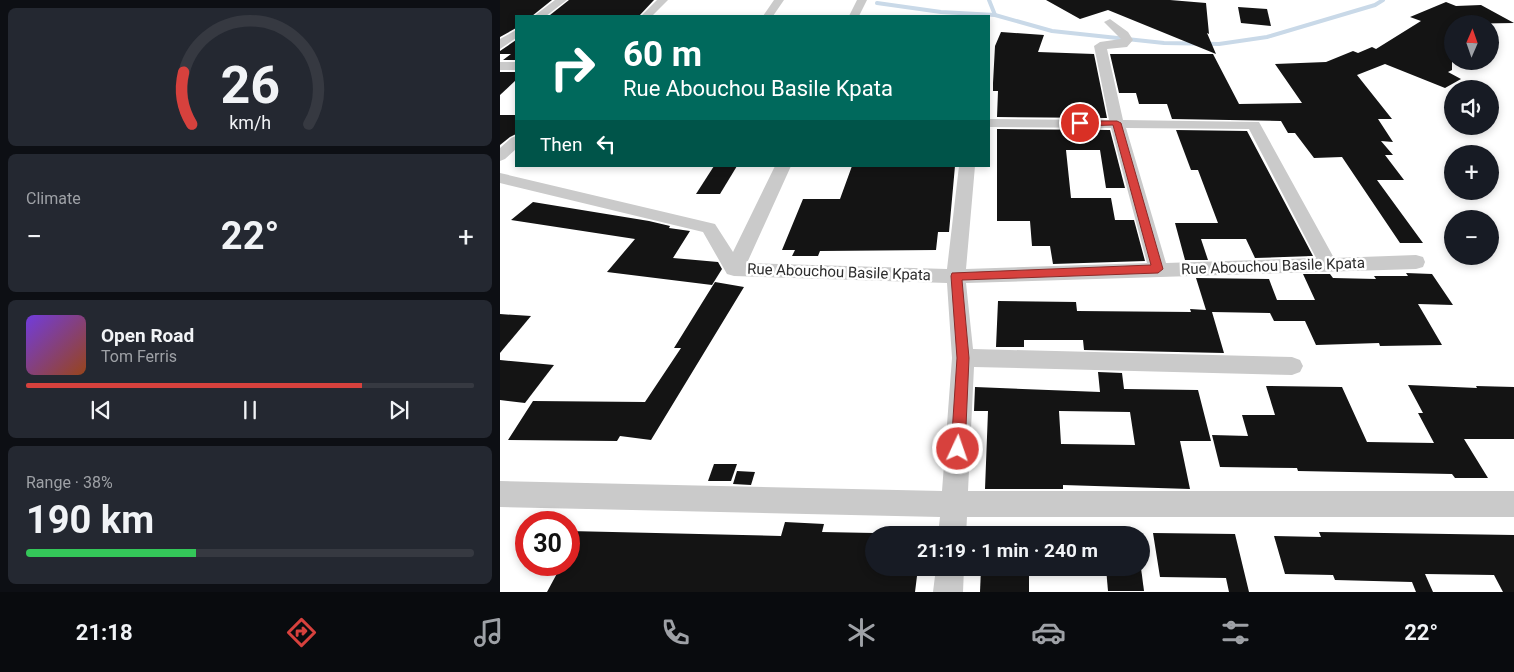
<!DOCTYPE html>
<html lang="en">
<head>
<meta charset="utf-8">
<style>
	body { margin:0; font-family:Roboto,sans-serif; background:#242831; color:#f1f3f6; height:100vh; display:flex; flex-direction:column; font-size:19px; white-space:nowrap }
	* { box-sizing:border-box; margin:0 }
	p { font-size:16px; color:#9ea1a6 }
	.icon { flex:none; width:28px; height:28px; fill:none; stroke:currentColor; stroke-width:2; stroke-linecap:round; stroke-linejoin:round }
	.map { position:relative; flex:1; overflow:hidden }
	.sheet { display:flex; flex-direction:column; gap:8px; padding:8px; background:#0d0f14; width:500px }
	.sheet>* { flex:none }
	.top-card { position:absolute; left:15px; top:15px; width:475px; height:152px; border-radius:0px; box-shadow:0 2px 8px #0003; background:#00695c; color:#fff; overflow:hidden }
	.needle { width:32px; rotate:2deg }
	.controls { position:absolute; left:944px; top:15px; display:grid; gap:10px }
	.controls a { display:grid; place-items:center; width:55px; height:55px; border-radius:50%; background:#171b24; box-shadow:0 2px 8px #0003; font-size:25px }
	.speed { position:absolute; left:15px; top:511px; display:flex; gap:10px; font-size:25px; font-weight:700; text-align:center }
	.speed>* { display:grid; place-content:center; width:65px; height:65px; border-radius:50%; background:#171b24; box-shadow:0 2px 8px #0003; line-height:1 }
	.speed .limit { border:8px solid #d22; background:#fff; color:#111 }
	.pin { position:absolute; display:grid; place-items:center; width:42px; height:42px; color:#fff; margin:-21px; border:2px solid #fff; border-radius:50%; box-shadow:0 1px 5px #0007 }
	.me { position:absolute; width:55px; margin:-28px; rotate:3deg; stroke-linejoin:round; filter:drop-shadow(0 0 4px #0008) }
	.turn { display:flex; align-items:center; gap:18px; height:105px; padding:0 25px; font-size:22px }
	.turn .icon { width:65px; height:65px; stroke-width:2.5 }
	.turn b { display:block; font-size:35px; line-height:42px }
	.then { display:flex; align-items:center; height:48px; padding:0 25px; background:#0003; gap:10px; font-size:19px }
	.big { font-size:38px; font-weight:700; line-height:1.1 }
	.sheet .widget { flex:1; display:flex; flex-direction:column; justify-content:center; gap:8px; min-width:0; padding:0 18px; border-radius:8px; background:#242831 }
	.sheet .dial { align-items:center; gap:0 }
	.dial svg { height:130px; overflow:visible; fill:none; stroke:#363941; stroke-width:7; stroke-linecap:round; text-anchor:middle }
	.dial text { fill:#f1f3f6; stroke:none }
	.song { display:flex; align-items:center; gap:15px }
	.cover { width:60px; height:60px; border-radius:8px; background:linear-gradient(135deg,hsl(260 70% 55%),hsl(20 70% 35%)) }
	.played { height:5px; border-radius:2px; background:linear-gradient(90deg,#d7413d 75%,#363941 75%) }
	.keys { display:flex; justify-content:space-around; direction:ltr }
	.heat { display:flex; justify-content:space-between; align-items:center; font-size:28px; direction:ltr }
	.charge { height:8px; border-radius:4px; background:linear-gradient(90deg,#34c759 38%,#363941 0) }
	.trip { position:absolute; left:365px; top:526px; width:285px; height:50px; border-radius:25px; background:#171b24; box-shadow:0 2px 8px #0003; font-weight:700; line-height:50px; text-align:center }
	.tab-bar { display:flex; height:80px; justify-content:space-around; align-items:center; background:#090b0e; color:#9ea1a6 }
	.tab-bar .icon { width:35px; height:35px }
	.tab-bar .on { color:#d7413d }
	.tab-bar b { font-size:22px; color:#f1f3f6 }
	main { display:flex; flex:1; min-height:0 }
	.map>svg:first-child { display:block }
</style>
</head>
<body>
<main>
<section class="sheet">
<div class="widget dial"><svg viewBox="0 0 100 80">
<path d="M14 69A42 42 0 1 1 86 69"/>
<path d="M14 69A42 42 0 0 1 9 37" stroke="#d7413d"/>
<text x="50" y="56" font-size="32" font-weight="700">26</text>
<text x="50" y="72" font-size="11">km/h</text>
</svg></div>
<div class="widget"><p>Climate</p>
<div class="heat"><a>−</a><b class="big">22°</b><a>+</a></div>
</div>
<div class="widget">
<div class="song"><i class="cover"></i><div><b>Open Road</b><p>Tom Ferris</p></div></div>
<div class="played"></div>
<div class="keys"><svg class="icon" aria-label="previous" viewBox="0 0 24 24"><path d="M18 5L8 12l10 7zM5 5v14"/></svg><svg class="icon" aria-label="pause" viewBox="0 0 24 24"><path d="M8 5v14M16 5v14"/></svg><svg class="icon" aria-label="next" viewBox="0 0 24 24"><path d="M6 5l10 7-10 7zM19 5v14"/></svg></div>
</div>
<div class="widget"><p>Range · 38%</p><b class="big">190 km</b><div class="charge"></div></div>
</section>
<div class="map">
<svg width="1014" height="592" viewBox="0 0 1014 592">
	<rect width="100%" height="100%" fill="#fff"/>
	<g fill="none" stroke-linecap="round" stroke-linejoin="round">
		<g stroke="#c9d9e8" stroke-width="4">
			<polyline points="489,0 495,15"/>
			<polyline points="377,3 441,12 495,15 552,31 664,43 719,44 767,37 875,5 883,0"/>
		</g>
	</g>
	<g fill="#141414" fill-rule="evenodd">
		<polygon points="0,0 52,0 32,16 16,16 16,28 0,37"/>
		<polygon points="69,0 154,0 139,16 50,15"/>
		<polygon points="546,0 670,0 706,3 709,34 707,33 716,54 608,10 580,19"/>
		<polygon points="946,2 956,6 981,5 1014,23 952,24 952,70 948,72 961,79 945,88 885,64 857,75 892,119 878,119 893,142 881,141 893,155 885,155 904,180 877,180 923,243 900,243 842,157 814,158 795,133 788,133 781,121 672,119 667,104 639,104 636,93 619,93 610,54 713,54 739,104 802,103 775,64 826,62 853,51 858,53 872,47 876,49 921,21 910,17"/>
		<polygon points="738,7 767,9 771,26 741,23"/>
		<polygon points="501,32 544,35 538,52 594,54 607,118 497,117 498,91 493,91 493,83 495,46"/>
		<polygon points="16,40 16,60 3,60 11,54 0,54 0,51"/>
		<polygon points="0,72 16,72 16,80 0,95"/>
		<polygon points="0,115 16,115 16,134 10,137 0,145"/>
		<polygon points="497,129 610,130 625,188 606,188 600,150 566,150 571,198 611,198 615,220 634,220 645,261 553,264 550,246 532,246 530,221 497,221"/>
		<polygon points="676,130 747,131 813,256 755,258 746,239 701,239 708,260 685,260 675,223 718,223 698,170 691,170"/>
		<polygon points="214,166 237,166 220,194 196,194"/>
		<polygon points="352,166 455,166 449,232 438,232 436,250 320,251 318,256 292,256 295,250 282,250 303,199 340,199"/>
		<polygon points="33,202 149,221 170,226 169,228 190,231 173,258 218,262 222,269 212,285 107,272 135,239 11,220"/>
		<polygon points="906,273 932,274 953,305 918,304 942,345 880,346 879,343 816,345 805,321 774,321 770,313 712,312 724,353 584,350 583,340 524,340 524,347 496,347 498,301 576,302 577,311 691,312 690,309 706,310 696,278 769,279 777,300 815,300 803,274 830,274 833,278 876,279 874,276 908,276"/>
		<polygon points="215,282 244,287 151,440 120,436 117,441 8,440 33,401 145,402 181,348 174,348"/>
		<polygon points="0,314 31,316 0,353"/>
		<polygon points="0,360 54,365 25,403 0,400"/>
		<path d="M598,372l24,1 2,16 74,1 13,51h-31l10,48 -127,-4v4h-78l3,-78h-14l1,-24 125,5zM559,411l71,1 5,33 -74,-1z"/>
		<polygon points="908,385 977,388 976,386 1014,387 1014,439 964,439 988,478 955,478 952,474 798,471 797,468 720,467 712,435 748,436 742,415 775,415 766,386 842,387 867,442 934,443 918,413 923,413"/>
		<polygon points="214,464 237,464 231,481 208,481"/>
		<polygon points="237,471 255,472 251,485 233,484"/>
		<polygon points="285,522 324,524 322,532 374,533 374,568 418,568 415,592 47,592 61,566 69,566 69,531 281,536"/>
		<polygon points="819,532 1014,535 1014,592 1003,592 994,575 925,574 933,592 916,592 912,582 835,580 833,575 785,574 774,536 821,537"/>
		<polygon points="653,533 735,534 749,592 729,592 726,578 660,577"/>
		<polygon points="481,568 529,568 529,592 480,592"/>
		<polygon points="606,568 641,568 644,591 608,591"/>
	</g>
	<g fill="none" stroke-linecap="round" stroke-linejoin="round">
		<g fill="#cacaca" fill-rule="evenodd">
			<polygon points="55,0 67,0 46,16 34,16"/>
			<polygon points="157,0 168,0 152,16 141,16"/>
			<polygon points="274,0 284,0 273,16 263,16"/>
			<polygon points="357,0 367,0 359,16 349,16"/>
			<path d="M610,19l18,13 5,8 -6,7 -20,2 16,71 136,2 75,136 82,-3 7,2 2,5 -2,5 -7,2 -450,14 7,66 319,8 8,3 3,6 -3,6 -8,3 -318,-8 -6,124h546v26h-547l-1,18h-28l2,-18 -440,-10v-26l442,10 10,-133 -5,-75 -213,-7 -7,-2 -24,-42 -203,-49v-10l215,51 18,28 42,-86h16l-44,97 200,6 12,-103h16l-9,103 181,-6 -36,-135 -122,-1v-8l120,1 -15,-74 6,-4 21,-3 -17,-17zM626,128l123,1 67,129 -150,5z"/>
			<polygon points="16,30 16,38 0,49 0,39"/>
			<rect x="0" y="62" width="16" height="8"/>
			<polygon points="16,136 16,149 5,159 0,161 0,148 11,138"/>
			<polygon points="436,568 464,568 463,592 433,592"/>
		</g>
	</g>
	<polygon fill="#d7413d" stroke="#8c2a28" points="577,121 617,121 621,123 663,269 658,273 462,280 469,358 465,449 463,454 458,456 453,454 451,449 457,358 451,276 452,273 651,265 613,125 580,126 576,123"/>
	<g text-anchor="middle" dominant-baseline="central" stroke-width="5" stroke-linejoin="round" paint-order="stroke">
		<g font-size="15" fill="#2d2d2d" stroke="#fff">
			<text transform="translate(773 266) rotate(-2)">Rue Abouchou Basile Kpata</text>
			<text transform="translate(339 272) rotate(2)">Rue Abouchou Basile Kpata</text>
		</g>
	</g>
</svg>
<div class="controls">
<a><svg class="needle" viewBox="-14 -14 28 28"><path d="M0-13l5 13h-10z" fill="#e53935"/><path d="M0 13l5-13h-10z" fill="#9ea1a6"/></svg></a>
<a><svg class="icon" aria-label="sound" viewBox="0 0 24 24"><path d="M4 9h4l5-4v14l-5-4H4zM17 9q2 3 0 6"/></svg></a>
<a>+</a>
<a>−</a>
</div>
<div class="speed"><div class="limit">30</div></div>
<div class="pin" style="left:580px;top:123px;background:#d93025"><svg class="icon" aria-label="arrive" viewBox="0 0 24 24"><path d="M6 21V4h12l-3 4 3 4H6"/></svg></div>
<svg class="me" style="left:458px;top:449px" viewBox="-20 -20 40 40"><circle r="17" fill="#d7413d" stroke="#fff" stroke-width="3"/><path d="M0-11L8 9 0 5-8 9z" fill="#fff"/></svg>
<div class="trip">21:19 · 1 min · 240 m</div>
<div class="top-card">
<div class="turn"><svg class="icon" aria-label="right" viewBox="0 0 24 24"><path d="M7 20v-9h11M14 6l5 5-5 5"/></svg><div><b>60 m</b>Rue Abouchou Basile Kpata</div></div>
<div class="then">Then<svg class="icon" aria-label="left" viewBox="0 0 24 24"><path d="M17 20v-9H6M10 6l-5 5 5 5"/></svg></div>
</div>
</div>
</main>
<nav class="tab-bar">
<b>21:18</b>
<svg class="icon on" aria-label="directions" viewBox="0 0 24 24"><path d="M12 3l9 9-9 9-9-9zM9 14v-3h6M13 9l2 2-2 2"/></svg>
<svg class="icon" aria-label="music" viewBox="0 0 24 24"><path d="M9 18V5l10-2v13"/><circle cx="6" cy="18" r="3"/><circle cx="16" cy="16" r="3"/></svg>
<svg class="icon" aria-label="phone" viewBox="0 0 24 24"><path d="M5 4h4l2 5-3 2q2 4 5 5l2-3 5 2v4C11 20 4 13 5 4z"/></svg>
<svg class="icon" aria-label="climate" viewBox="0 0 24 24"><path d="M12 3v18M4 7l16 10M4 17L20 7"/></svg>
<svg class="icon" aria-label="car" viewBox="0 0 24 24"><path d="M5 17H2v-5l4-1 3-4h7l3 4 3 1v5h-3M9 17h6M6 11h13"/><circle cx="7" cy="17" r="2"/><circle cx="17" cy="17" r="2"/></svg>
<svg class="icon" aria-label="filters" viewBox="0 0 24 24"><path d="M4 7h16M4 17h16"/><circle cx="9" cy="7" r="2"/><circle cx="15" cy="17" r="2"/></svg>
<b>22°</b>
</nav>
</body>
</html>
